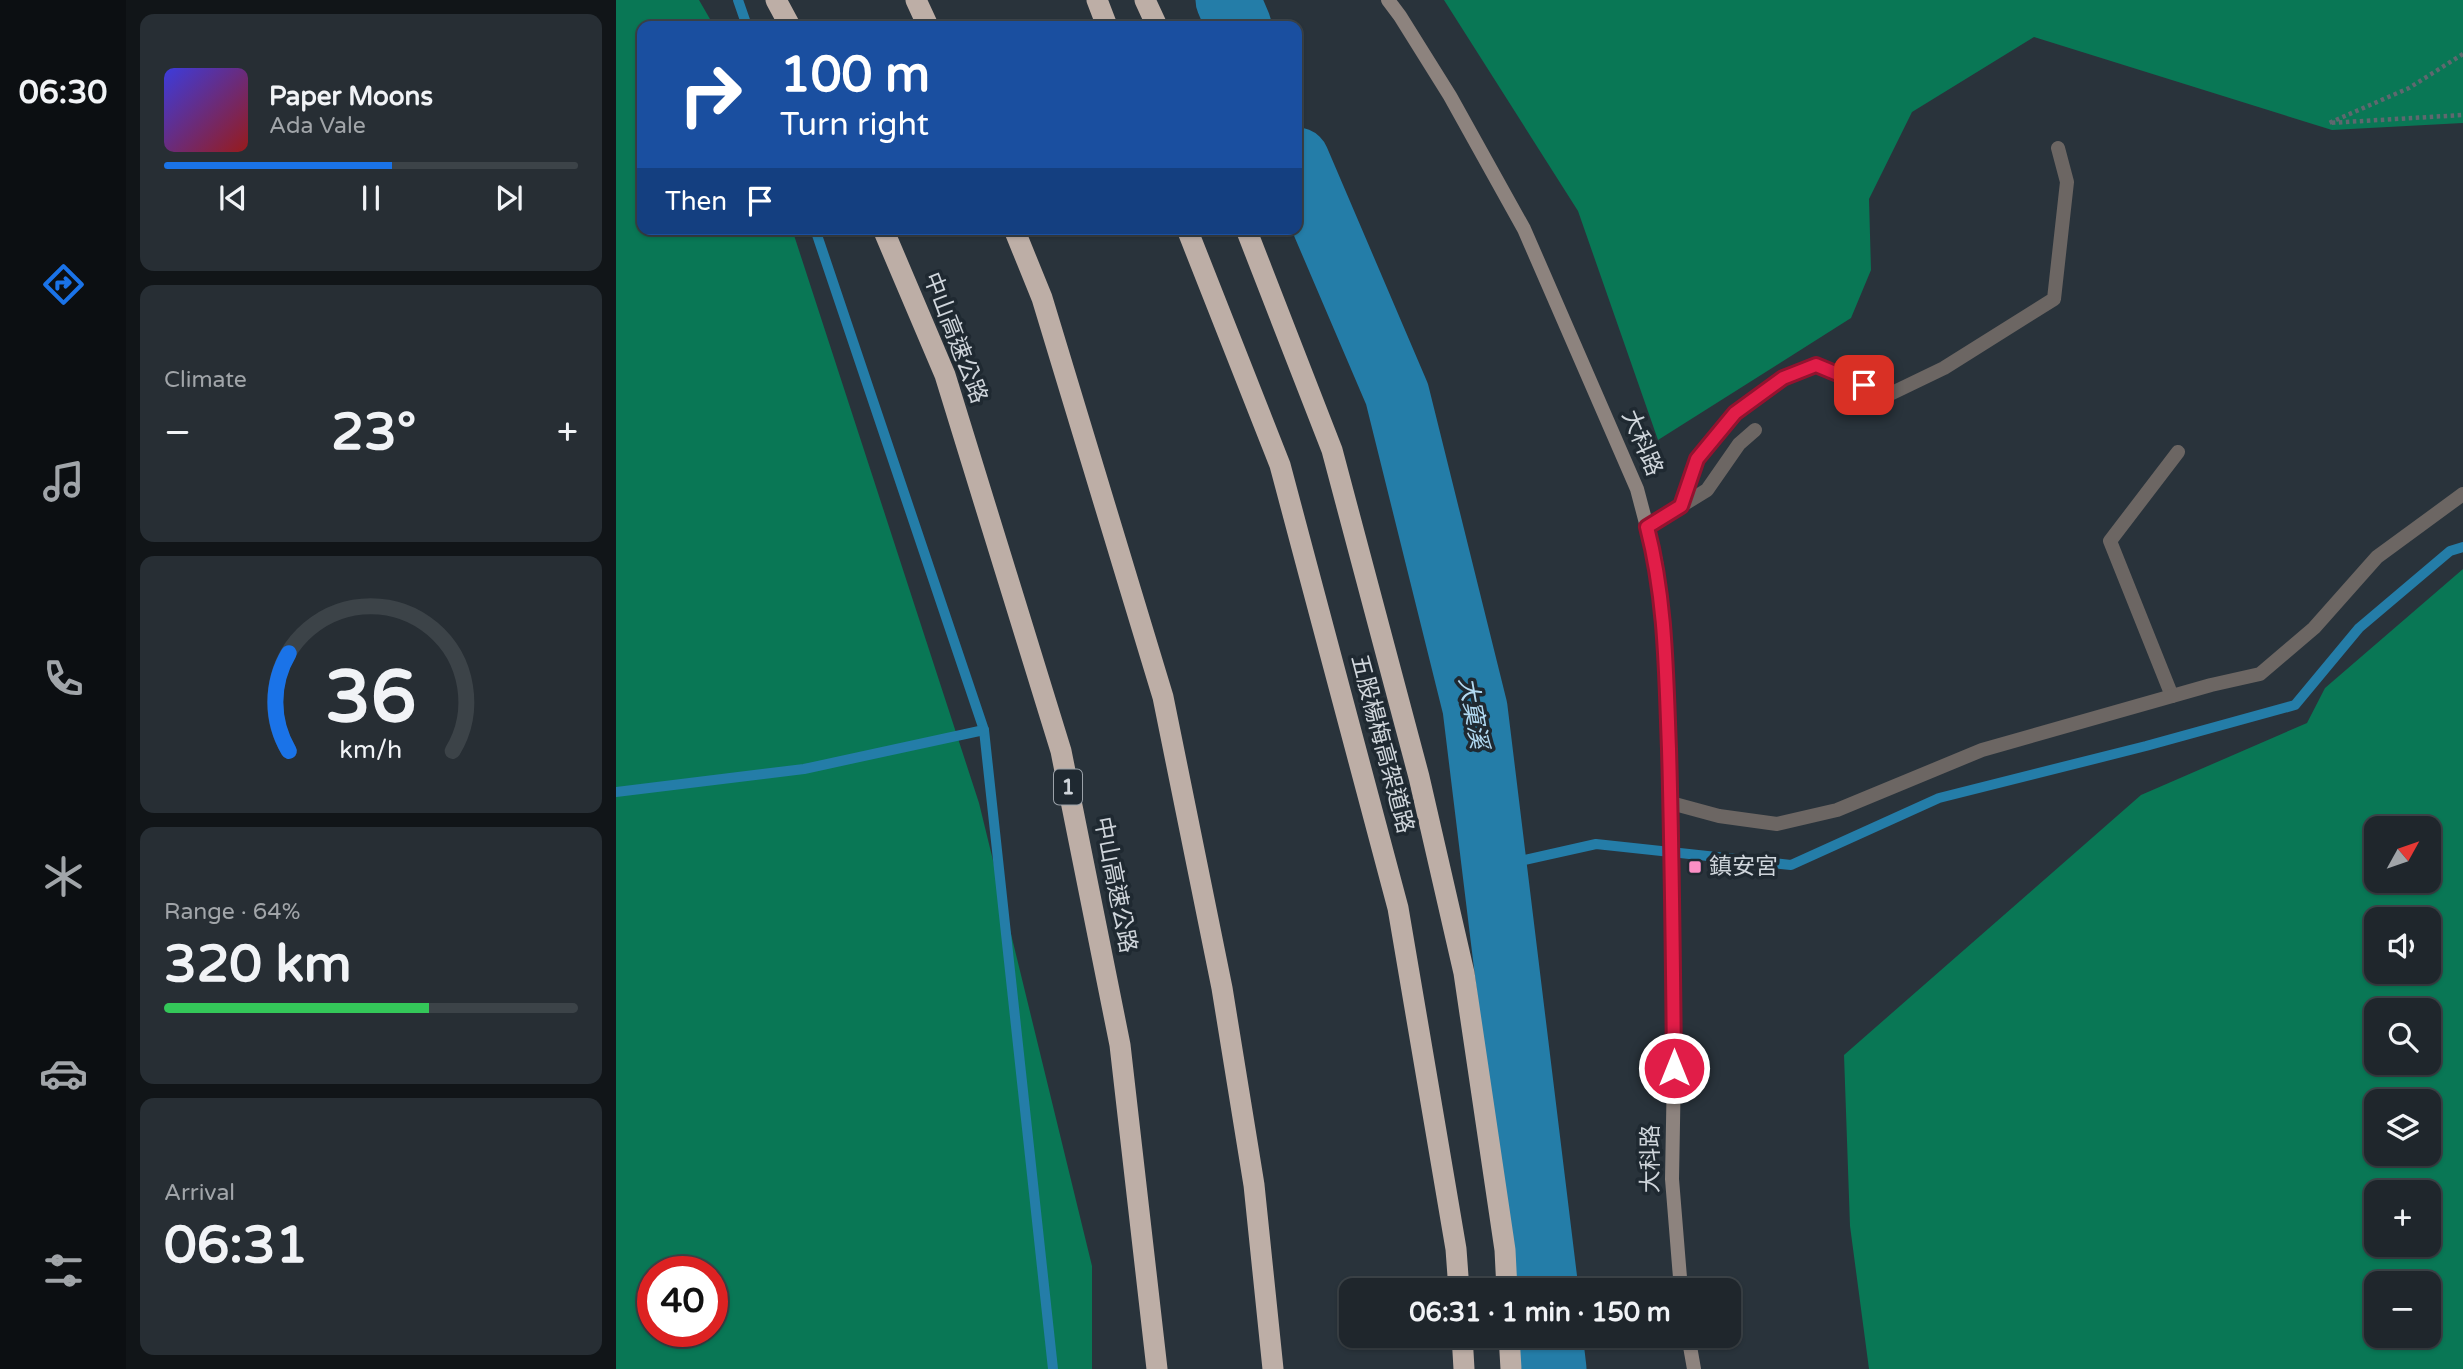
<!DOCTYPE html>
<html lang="en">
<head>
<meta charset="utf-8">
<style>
	body { margin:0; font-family:"Varela Round","Noto Sans TC",sans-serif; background:#272e34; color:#f1f3f6; height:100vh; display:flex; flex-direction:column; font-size:26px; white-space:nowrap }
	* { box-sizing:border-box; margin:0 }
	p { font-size:23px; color:#a1a5a9 }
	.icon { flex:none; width:38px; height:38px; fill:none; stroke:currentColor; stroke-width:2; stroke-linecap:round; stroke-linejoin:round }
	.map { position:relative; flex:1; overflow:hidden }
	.panel { display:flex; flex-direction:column; gap:14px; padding:14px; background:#111518; width:490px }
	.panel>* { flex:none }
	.banner { position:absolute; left:21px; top:21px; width:665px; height:214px; border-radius:14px; box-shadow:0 2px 5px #0004,0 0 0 2px #3c4348; background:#1a4fa0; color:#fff; overflow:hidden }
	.needle { width:46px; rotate:50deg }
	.controls { position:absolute; left:1748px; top:816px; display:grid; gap:14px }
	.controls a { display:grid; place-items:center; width:77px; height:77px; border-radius:14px; background:#1f262c; box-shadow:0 2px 5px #0004,0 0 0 2px #3c4348; font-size:35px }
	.speed { position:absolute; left:21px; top:1256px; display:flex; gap:14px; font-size:35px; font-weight:700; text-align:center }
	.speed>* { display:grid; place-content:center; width:91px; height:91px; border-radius:50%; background:#1f262c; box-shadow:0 2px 5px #0004,0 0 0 2px #3c4348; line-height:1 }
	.speed .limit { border:10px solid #d22; background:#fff; color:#111 }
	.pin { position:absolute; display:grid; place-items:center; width:60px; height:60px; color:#fff; margin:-30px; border-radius:14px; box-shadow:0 4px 10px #0006 }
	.me { position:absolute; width:77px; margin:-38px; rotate:0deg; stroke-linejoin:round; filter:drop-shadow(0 0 5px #0008) }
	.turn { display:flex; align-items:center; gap:24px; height:147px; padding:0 28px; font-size:32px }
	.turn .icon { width:91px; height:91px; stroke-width:2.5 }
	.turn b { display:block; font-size:49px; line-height:60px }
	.then { display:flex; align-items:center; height:66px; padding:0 28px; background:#0003; gap:14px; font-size:26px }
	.big { font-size:52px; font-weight:700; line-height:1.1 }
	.panel .widget { flex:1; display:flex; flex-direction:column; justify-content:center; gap:10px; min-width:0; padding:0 24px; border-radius:14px; background:#272e34 }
	.panel .dial { align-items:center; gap:0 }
	.dial svg { height:182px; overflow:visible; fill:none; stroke:#3c4348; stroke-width:7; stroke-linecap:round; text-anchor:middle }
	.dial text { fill:#f1f3f6; stroke:none }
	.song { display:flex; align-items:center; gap:21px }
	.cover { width:84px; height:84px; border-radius:10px; background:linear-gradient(135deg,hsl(240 70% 55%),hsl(0 70% 35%)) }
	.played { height:7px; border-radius:4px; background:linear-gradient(90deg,#1a73e8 55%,#3c4348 55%) }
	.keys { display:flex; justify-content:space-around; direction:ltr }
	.heat { display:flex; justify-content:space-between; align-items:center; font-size:38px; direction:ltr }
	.charge { height:10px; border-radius:5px; background:linear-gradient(90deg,#34c759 64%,#3c4348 0) }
	.trip { position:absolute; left:723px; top:1278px; width:402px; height:70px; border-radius:14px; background:#1f262c; box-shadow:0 2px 5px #0004,0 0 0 2px #3c4348; font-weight:700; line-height:70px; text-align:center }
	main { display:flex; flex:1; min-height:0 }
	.tab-bar { display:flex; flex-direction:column; width:126px; justify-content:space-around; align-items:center; background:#0c0f12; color:#a1a5a9 }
	.tab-bar .icon { width:49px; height:49px }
	.tab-bar .current { color:#1a73e8 }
	.tab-bar b { font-size:32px; color:#f1f3f6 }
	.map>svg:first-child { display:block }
</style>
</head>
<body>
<main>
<nav class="tab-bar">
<b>06:30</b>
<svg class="icon current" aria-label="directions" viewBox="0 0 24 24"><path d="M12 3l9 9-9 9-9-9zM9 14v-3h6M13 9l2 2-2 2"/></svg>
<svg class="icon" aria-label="music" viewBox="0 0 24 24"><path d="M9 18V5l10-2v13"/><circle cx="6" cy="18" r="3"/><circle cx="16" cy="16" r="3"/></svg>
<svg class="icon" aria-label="phone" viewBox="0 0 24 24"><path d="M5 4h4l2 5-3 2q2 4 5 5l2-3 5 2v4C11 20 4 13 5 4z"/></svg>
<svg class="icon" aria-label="climate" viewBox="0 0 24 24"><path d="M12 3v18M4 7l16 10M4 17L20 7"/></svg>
<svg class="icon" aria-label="car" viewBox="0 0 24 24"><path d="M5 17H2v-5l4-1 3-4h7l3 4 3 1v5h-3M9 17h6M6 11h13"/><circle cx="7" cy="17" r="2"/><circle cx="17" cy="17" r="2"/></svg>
<svg class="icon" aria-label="filters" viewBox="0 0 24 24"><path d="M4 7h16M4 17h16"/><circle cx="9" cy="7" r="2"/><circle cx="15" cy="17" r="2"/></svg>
</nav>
<section class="panel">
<div class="widget">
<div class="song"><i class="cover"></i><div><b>Paper Moons</b><p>Ada Vale</p></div></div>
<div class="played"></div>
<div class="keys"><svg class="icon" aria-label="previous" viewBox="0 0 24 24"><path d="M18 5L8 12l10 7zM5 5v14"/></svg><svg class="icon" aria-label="pause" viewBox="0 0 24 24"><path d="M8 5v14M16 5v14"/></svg><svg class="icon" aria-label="next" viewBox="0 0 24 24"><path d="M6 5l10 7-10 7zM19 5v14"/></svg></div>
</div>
<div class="widget"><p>Climate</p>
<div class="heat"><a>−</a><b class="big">23°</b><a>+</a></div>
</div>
<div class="widget dial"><svg viewBox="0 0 100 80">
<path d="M14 69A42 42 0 1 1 86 69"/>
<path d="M14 69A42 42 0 0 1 14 26" stroke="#1a73e8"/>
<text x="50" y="56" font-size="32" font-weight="700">36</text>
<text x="50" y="72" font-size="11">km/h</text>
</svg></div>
<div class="widget"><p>Range · 64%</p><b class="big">320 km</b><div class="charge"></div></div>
<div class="widget"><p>Arrival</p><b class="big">06:31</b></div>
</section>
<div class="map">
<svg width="1847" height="1369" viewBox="0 0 1847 1369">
	<rect width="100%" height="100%" fill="#29333b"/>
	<g fill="#097755" fill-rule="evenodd">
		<path d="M0,0h83l15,26h-72v203h150l187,574 113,463v103h-476zM37,1272h59v60h-59z"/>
		<polygon points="828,0 1847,0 1847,123 1716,130 1418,37 1296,112 1253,199 1255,270 1235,318 1042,440 962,211"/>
		<path d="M1847,569v800h-594l-19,-143 -6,-171 297,-260 166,-72 18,-35zM1760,828h53v52h-53zM1760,919h53v52h-53zM1760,1010h53v52h-53zM1760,1101h53v52h-53zM1760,1192h53v52h-53zM1760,1283h53v52h-53z"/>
	</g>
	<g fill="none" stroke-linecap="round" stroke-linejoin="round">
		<g stroke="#247da8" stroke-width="10">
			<polyline points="122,0 131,26"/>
			<polyline points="199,229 368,730 437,1369"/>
			<polyline points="0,792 188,769 368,730"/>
			<polyline points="878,867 980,844 1175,865 1323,798 1530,746 1679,705 1743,628 1834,551 1847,547"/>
		</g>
		<g stroke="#247da8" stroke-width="65">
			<polyline points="612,0 623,26"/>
			<polyline points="681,160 781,394 859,708 930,1290"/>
			<polyline points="934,1335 938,1369"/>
		</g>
		<polyline stroke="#5f686f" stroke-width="4.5" stroke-dasharray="3.5 3.5" stroke-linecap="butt" points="1847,54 1793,88 1713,123 1847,115"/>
		<g stroke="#6c6663" stroke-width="14">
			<polyline points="1065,506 1081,459 1119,413 1167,378 1200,365 1272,395 1328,368 1438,299 1451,182 1442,148"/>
			<polyline points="1031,527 1091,490 1123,444 1139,430"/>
			<polyline points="1556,696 1494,541 1562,452"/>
			<polyline points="1055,803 1103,816 1161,824 1221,810 1366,750 1595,685 1644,674 1698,628 1761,557 1847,494"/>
		</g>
		<g stroke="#8d837e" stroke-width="14">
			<polyline points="772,0 784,16 834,96 908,229 1021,489 1040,561 1049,640 1056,820 1058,1068 1056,1179 1065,1290"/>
			<polyline points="1072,1335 1078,1369"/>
		</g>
		<g stroke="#bdaea6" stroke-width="21">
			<polyline points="160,0 174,26"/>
			<polyline points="300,0 312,26"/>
			<polyline points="481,0 491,26"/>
			<polyline points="529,0 541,26"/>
			<polyline points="267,229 329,375 445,751 504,1045 541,1369"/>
			<polyline points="398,229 426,298 547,697 606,988 638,1185 657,1369"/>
			<polyline points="571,229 664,465 782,908 840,1249 843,1290"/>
			<polyline points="630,229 716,450 803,777 848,973 889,1250 891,1290"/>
			<polyline points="846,1335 848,1369"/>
			<polyline points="893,1335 895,1369"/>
		</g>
	</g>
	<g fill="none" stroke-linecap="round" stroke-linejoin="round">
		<g stroke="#92132f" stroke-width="18">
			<path id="route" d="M1058,1068c-1,-107 -2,-213 -5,-319 -3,-75 -3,-149 -22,-222l34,-21 16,-47 38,-46 48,-35 33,-13 48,20"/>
		</g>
		<use href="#route" stroke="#e11d48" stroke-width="12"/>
	</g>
	<rect fill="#fb8fc5" stroke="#1f2931" stroke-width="2.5" x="1072" y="860" width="14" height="14" rx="3.5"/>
	<g text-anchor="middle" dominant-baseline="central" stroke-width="7" stroke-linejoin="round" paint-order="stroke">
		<rect fill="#1f2931" stroke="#9aa1a8" stroke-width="2" x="438" y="769.5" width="28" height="35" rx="5"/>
		<g font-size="21" font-weight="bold" fill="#cfd5db">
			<text x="452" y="787">1</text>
		</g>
		<g font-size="23" fill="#cfd5db" stroke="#1f2931">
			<text transform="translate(339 338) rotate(69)">中山高速公路</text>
			<text transform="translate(1026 443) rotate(67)">大科路</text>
			<text transform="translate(766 744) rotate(75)">五股楊梅高架道路</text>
			<text transform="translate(499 885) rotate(79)">中山高速公路</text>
			<text transform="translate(1035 1159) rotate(-90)">大科路</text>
		</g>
		<g font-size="23" fill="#cfd5db" stroke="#1f2931" text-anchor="start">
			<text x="1093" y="867">鎮安宮</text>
		</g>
		<g font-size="24" font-style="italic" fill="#b2daf2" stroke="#1f2931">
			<text transform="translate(857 713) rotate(80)">大窠溪</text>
		</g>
	</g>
</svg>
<div class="controls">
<a><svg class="needle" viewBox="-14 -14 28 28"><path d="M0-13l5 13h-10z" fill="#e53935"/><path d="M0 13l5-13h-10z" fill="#a1a5a9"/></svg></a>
<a><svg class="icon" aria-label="sound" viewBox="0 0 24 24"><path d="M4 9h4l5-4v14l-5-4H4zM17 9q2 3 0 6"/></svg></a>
<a><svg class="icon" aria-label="search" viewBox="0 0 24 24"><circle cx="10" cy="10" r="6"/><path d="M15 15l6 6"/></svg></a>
<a><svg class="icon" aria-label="layers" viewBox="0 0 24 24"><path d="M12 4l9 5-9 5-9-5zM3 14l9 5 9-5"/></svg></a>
<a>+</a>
<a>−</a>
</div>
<div class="speed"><div class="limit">40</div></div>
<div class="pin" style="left:1248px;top:385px;background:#d93025"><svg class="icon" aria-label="arrive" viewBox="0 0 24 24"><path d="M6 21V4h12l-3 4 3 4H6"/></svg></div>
<svg class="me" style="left:1058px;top:1068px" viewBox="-20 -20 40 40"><circle r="17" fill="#e11d48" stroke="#fff" stroke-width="3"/><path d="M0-11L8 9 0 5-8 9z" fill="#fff"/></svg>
<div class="trip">06:31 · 1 min · 150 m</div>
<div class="banner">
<div class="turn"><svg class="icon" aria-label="right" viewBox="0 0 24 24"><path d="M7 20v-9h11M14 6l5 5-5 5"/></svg><div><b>100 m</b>Turn right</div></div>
<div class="then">Then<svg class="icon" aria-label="arrive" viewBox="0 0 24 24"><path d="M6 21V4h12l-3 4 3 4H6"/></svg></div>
</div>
</div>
</main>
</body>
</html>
